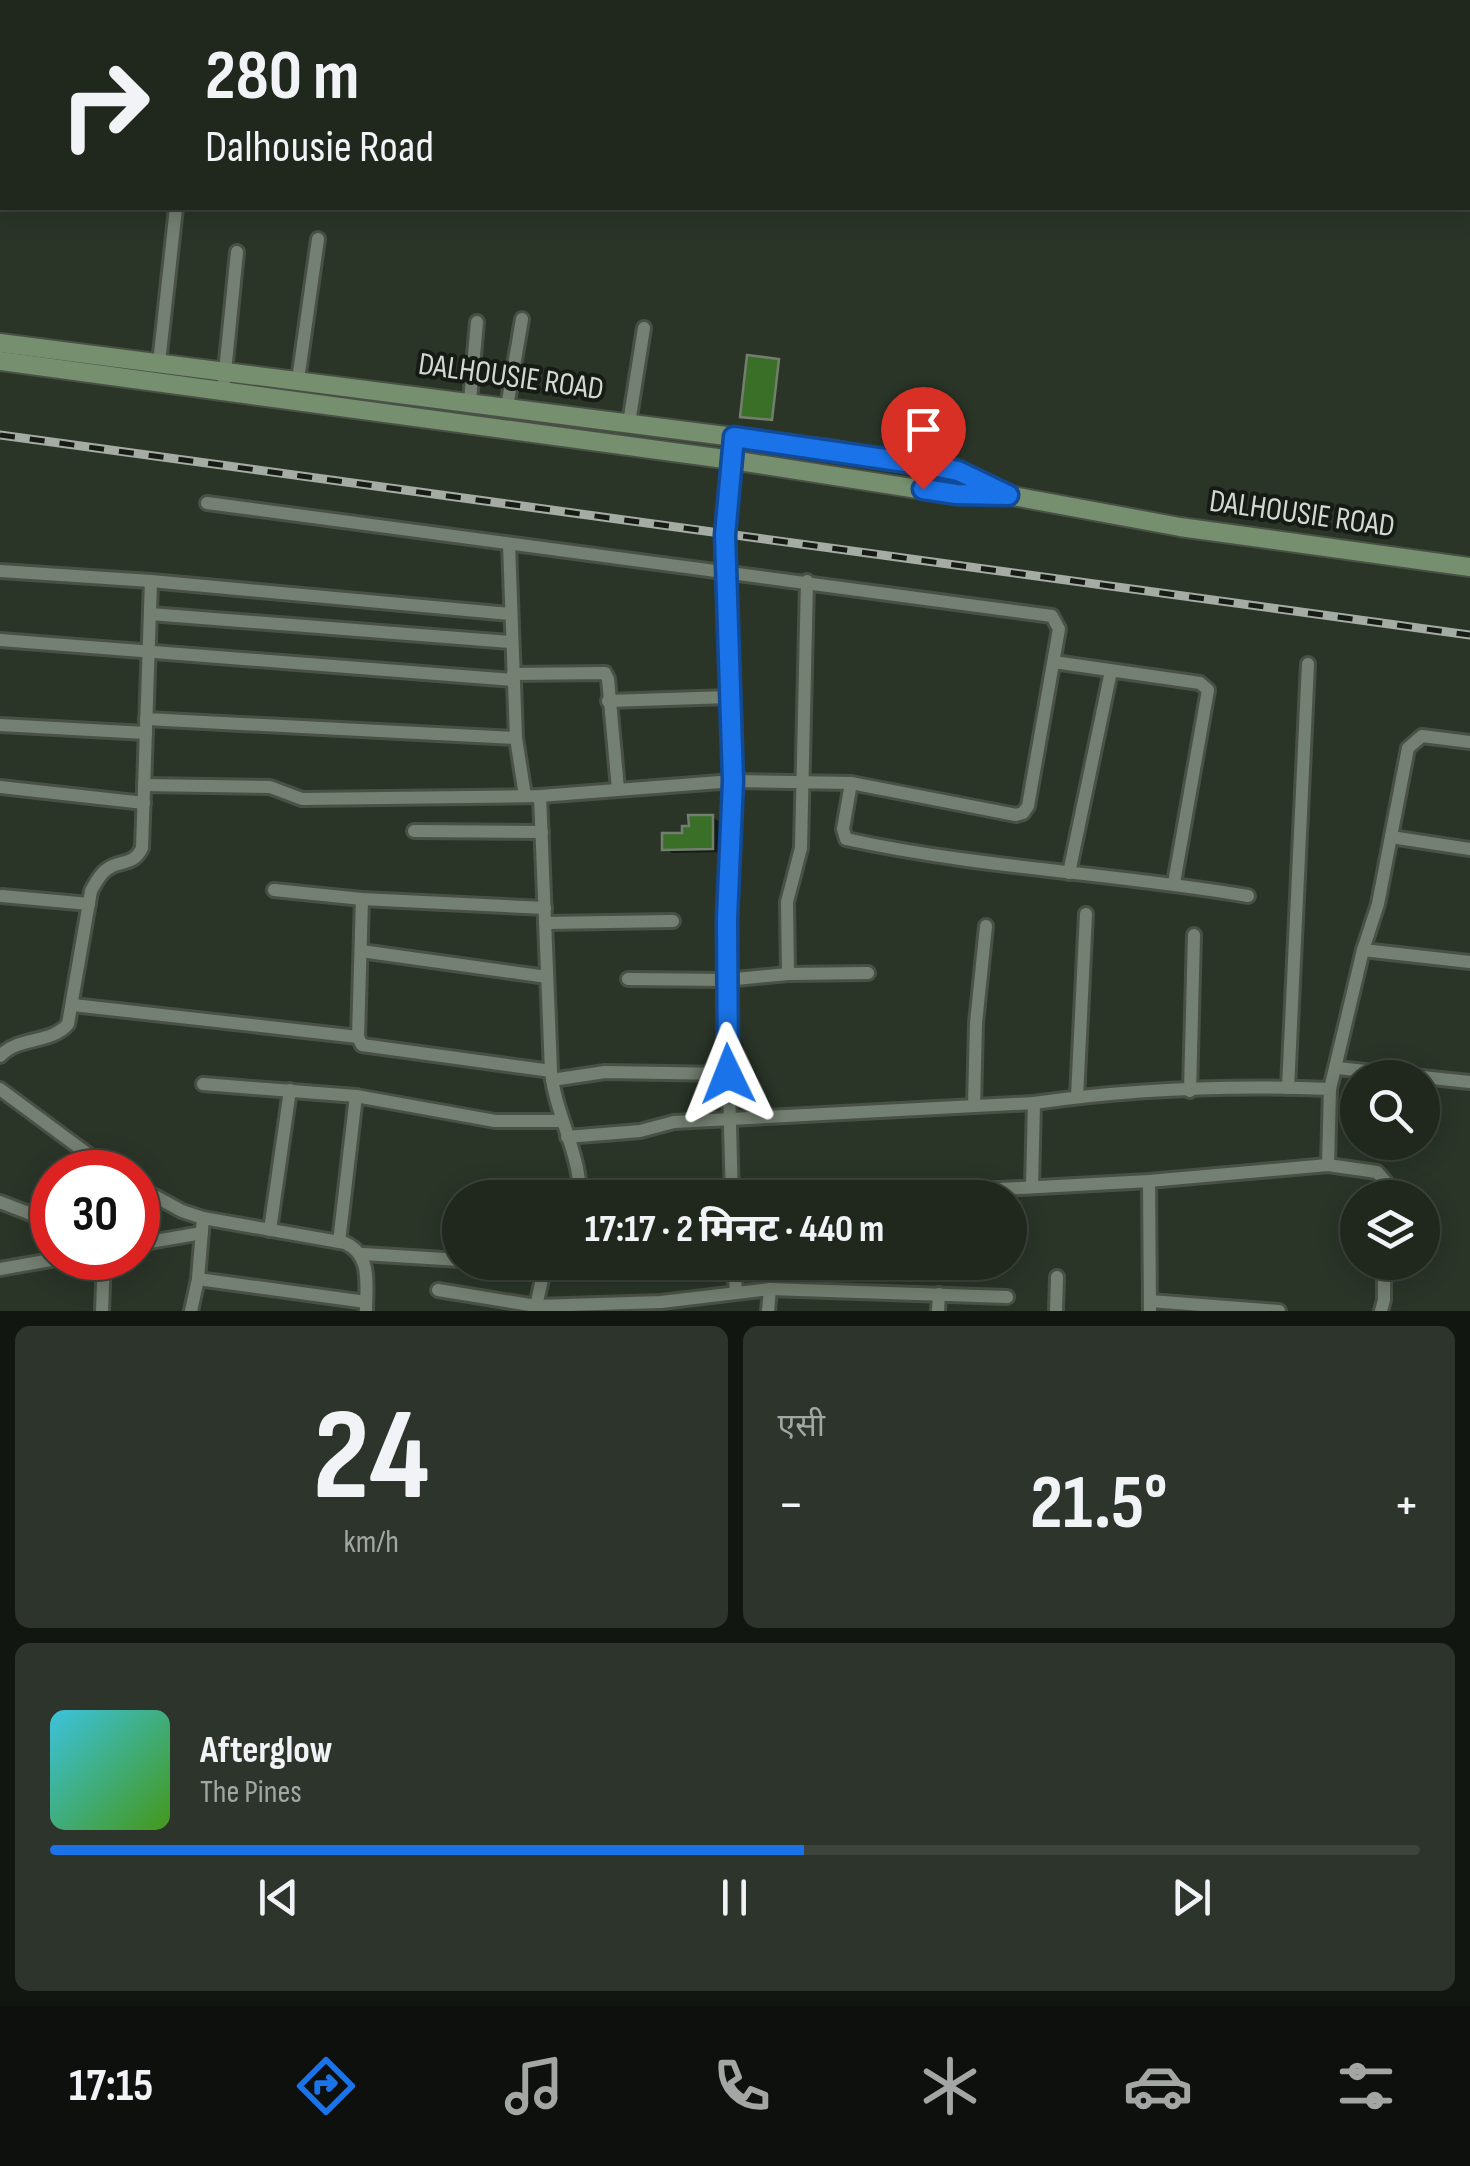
<!DOCTYPE html>
<html lang="hi">
<head>
<meta charset="utf-8">
<style>
	body { margin:0; font-family:"Sofia Sans Condensed","Noto Sans Devanagari",sans-serif; background:#2d342b; color:#f1f3f6; height:100vh; display:flex; flex-direction:column; font-size:38px; white-space:nowrap }
	* { box-sizing:border-box; margin:0 }
	p { font-size:32px; color:#a2a6a4 }
	.icon { flex:none; width:55px; height:55px; fill:none; stroke:currentColor; stroke-width:2; stroke-linecap:round; stroke-linejoin:round }
	.map { position:relative; height:1311px; overflow:hidden }
	.details { display:flex; flex-direction:column; gap:15px; padding:15px; background:#121610; flex:1 }
	.details>* { flex:none }
	.hud { position:absolute; left:0px; top:0px; width:1470px; height:210px; box-shadow:0 5px 25px #0003,0 0 0 2px #3d443c; background:#20281e; color:#f1f3f6; overflow:hidden }
	.fabs { position:absolute; left:1340px; top:1060px; display:grid; gap:20px }
	.fabs a { display:grid; place-items:center; width:100px; height:100px; border-radius:50%; background:#20281e; box-shadow:0 5px 25px #0003,0 0 0 2px #3d443c; font-size:50px }
	.speed { position:absolute; left:30px; top:1150px; display:flex; gap:20px; font-size:50px; font-weight:700; text-align:center }
	.speed>* { display:grid; place-content:center; width:130px; height:130px; border-radius:50%; background:#20281e; box-shadow:0 5px 25px #0003,0 0 0 2px #3d443c; line-height:1 }
	.speed .limit { border:15px solid #d22; background:#fff; color:#111 }
	.pin { position:absolute; display:grid; place-items:center; width:85px; height:85px; color:#fff; margin:-102px -42px; border-radius:50% 50% 50% 0; rotate:-45deg; box-shadow:0 0 10px #0007 }
	.pin .icon { rotate:45deg }
	.me { position:absolute; width:110px; margin:-55px; rotate:358deg; stroke-linejoin:round; filter:drop-shadow(0 0 8px #0008) }
	.turn { display:flex; align-items:center; gap:35px; height:210px; padding:0 40px; font-size:45px }
	.turn .icon { width:130px; height:130px; stroke-width:2.5 }
	.turn b { display:block; font-size:70px; line-height:85px }
	.big { font-size:75px; font-weight:700; line-height:1.1 }
	.details .card { flex:1; display:flex; flex-direction:column; justify-content:center; gap:15px; min-width:0; padding:0 35px; border-radius:15px; background:#2d342b }
	.details .dial { align-items:center; gap:0 }
	.dial b { font-size:130px; line-height:1 }
	.song { display:flex; align-items:center; gap:30px }
	.cover { width:120px; height:120px; border-radius:15px; background:linear-gradient(135deg,hsl(190 70% 55%),hsl(100 70% 35%)) }
	.played { height:10px; border-radius:5px; background:linear-gradient(90deg,#1a73e8 55%,#3d443c 55%) }
	.keys { display:flex; justify-content:space-around; direction:ltr }
	.heat { display:flex; justify-content:space-between; align-items:center; font-size:55px; direction:ltr }
	.details .tiles { flex:1; display:grid; gap:15px; grid-template-columns:1fr 1fr }
	.card:last-child { grid-column:span 2 }
	.trip { position:absolute; left:442px; top:1180px; width:585px; height:100px; border-radius:50px; background:#20281e; box-shadow:0 5px 25px #0003,0 0 0 2px #3d443c; font-weight:700; line-height:100px; text-align:center }
	.tabs { display:flex; height:160px; justify-content:space-around; align-items:center; background:#0d100c; color:#a2a6a4 }
	.tabs .icon { width:70px; height:70px }
	.tabs .on { color:#1a73e8 }
	.tabs b { font-size:45px; color:#f1f3f6 }
	.map>svg:first-child { display:block }
</style>
</head>
<body>
<div class="map">
<svg width="1470" height="1311" viewBox="0 0 1470 1311">
	<rect width="100%" height="100%" fill="#2a3528"/>
	<polygon fill="#0007" points="712,817 720,822 720,852 672,853 665,848"/>
	<g fill="#396f27" stroke="#737e6f" stroke-width="2.5">
		<polygon points="747,355 779,359 772,420 740,417"/>
		<polygon points="688,815 713,815 713,849 662,850 662,833 682,833 682,826 689,826"/>
	</g>
	<g fill="none" stroke-linecap="round" stroke-linejoin="round">
		<g stroke="#495146" stroke-width="18">
			<g id="street">
				<polyline points="67,2 67,0"/>
				<polyline points="0,125 2,125"/>
				<polyline points="159,363 176,208"/>
				<polyline points="298,380 318,239"/>
				<polyline points="223,392 237,252"/>
				<polyline points="470,401 477,322"/>
				<polyline points="507,407 522,319"/>
				<polyline points="629,423 644,328"/>
				<polyline points="509,544 516,738 525,796"/>
				<polyline points="0,571 151,581 510,614"/>
				<polyline points="150,614 510,642"/>
				<polyline points="0,640 513,680"/>
				<polyline points="1054,662 1200,683 1208,690 1174,883"/>
				<polyline points="513,674 605,673 608,679 618,789"/>
				<polyline points="608,701 729,697"/>
				<polyline points="146,719 516,738"/>
				<polyline points="0,725 146,733"/>
				<path d="M851,783l-8,46 3,10c132,29 268,34 402,57"/>
				<polyline points="144,785 270,787 302,799 540,796 733,781 851,783 1016,815 1023,813 1028,806 1059,629 1052,616 207,503"/>
				<polyline points="0,787 144,803"/>
				<path d="M540,796l11,275c4,43 30,83 29,127"/>
				<polyline points="414,831 542,832"/>
				<polyline points="1391,837 1470,849"/>
				<polyline points="1069,873 1111,671"/>
				<polyline points="274,890 362,899 545,908"/>
				<polyline points="2,896 89,904"/>
				<polyline points="362,899 358,1037 362,1045 551,1071"/>
				<polyline points="545,923 673,921"/>
				<polyline points="1363,950 1470,962"/>
				<polyline points="361,951 547,977"/>
				<polyline points="788,974 787,902 801,848 807,581"/>
				<polyline points="628,979 726,980 788,974 868,973"/>
				<polyline points="73,1005 358,1037"/>
				<path d="M0,1056c19,-20 51,-12 68,-32l23,-133c4,-7 8,-16 15,-21 13,-11 27,-3 36,-22l9,-267"/>
				<polyline points="1337,1068 1470,1082"/>
				<polyline points="552,1080 605,1072 728,1074"/>
				<polyline points="203,1084 356,1096 495,1121 562,1121"/>
				<polyline points="1288,1088 1308,664"/>
				<polyline points="0,1089 112,1172"/>
				<polyline points="1330,1089 1363,950 1378,904 1408,748 1422,736 1470,742"/>
				<polyline points="1190,1091 1194,935"/>
				<polyline points="1077,1097 1086,914"/>
				<polyline points="974,1106 976,1023 986,926"/>
				<path d="M567,1137l73,-6 34,-9 360,-19c97,-14 198,-18 296,-14l-2,76"/>
				<polyline points="1149,1181 1150,1311"/>
				<path d="M138,1187l44,24 21,7 142,25c27,12 21,41 21,68"/>
				<polyline points="1032,1187 1034,1103"/>
				<polyline points="732,1198 726,980 733,781 725,535 734,437"/>
				<polyline points="833,1198 1149,1181 1328,1165 1377,1172 1385,1181 1383,1198"/>
				<polyline points="0,1202 52,1222"/>
				<polyline points="270,1230 290,1090"/>
				<polyline points="339,1242 356,1096"/>
				<polyline points="138,1244 202,1233"/>
				<polyline points="363,1254 460,1260"/>
				<polyline points="485,1262 542,1269"/>
				<polyline points="734,1262 736,1292"/>
				<polyline points="0,1269 62,1258"/>
				<polyline points="198,1279 366,1302"/>
				<polyline points="438,1290 536,1306 661,1302 770,1289 1007,1297"/>
				<polyline points="1150,1301 1279,1311"/>
				<polyline points="102,1311 104,1258"/>
				<polyline points="191,1311 198,1279 203,1218"/>
				<polyline points="535,1311 545,1265"/>
				<polyline points="768,1311 770,1289"/>
				<polyline points="938,1311 939,1294"/>
				<polyline points="1056,1311 1057,1277"/>
				<polyline points="1381,1311 1384,1300 1384,1262"/>
			</g>
		</g>
		<g stroke="#495146" stroke-width="22">
			<g id="secondary">
				<polyline points="0,343 835,450 958,471 1007,495"/>
				<polyline points="0,361 732,460 956,495 1007,495 1180,527 1470,567"/>
			</g>
		</g>
		<use href="#street" stroke="#748071" stroke-width="12"/>
		<use href="#secondary" stroke="#768f6f" stroke-width="18"/>
		<g stroke="#a5aca3" stroke-width="9">
			<polyline id="rail" points="0,435 1470,635"/>
		</g>
		<use href="#rail" stroke="#161b15" stroke-width="5" stroke-dasharray="15" stroke-linecap="butt"/>
	</g>
	<g fill="none" stroke-linecap="round" stroke-linejoin="round">
		<g stroke="#114b97" stroke-width="25">
			<polyline id="route" points="728,1074 727,918 733,781 725,535 734,437 933,466 958,471 1008,495 956,494 923,489"/>
		</g>
		<use href="#route" stroke="#1a73e8" stroke-width="18"/>
	</g>
	<g text-anchor="middle" dominant-baseline="central" stroke-width="8" stroke-linejoin="round" paint-order="stroke">
		<g font-size="32" fill="#d3d9d1" stroke="#161b15">
			<text transform="translate(511 377) rotate(8)">DALHOUSIE ROAD</text>
			<text transform="translate(1302 514) rotate(8)">DALHOUSIE ROAD</text>
		</g>
	</g>
</svg>
<div class="fabs">
<a><svg class="icon" aria-label="search" viewBox="0 0 24 24"><circle cx="10" cy="10" r="6"/><path d="M15 15l6 6"/></svg></a>
<a><svg class="icon" aria-label="layers" viewBox="0 0 24 24"><path d="M12 4l9 5-9 5-9-5zM3 14l9 5 9-5"/></svg></a>
</div>
<div class="speed"><div class="limit">30</div></div>
<div class="pin" style="left:923px;top:489px;background:#d93025"><svg class="icon" aria-label="arrive" viewBox="0 0 24 24"><path d="M6 21V4h12l-3 4 3 4H6"/></svg></div>
<svg class="me" style="left:728px;top:1074px" viewBox="-20 -20 40 40"><path d="M0-17L14 15 0 8-14 15z" fill="#1a73e8" stroke="#fff" stroke-width="4"/></svg>
<div class="trip">17:17 · 2 मिनट · 440 m</div>
<div class="hud">
<div class="turn"><svg class="icon" aria-label="right" viewBox="0 0 24 24"><path d="M7 20v-9h11M14 6l5 5-5 5"/></svg><div><b>280 m</b>Dalhousie Road</div></div>
</div>
</div>
<section class="details">
<div class="tiles">
<div class="card dial"><b>24</b><p>km/h</p></div>
<div class="card"><p>एसी</p>
<div class="heat"><a>−</a><b class="big">21.5°</b><a>+</a></div>
</div>
<div class="card">
<div class="song"><i class="cover"></i><div><b>Afterglow</b><p>The Pines</p></div></div>
<div class="played"></div>
<div class="keys"><svg class="icon" aria-label="previous" viewBox="0 0 24 24"><path d="M18 5L8 12l10 7zM5 5v14"/></svg><svg class="icon" aria-label="pause" viewBox="0 0 24 24"><path d="M8 5v14M16 5v14"/></svg><svg class="icon" aria-label="next" viewBox="0 0 24 24"><path d="M6 5l10 7-10 7zM19 5v14"/></svg></div>
</div>
</div>
</section>
<nav class="tabs">
<b>17:15</b>
<svg class="icon on" aria-label="directions" viewBox="0 0 24 24"><path d="M12 3l9 9-9 9-9-9zM9 14v-3h6M13 9l2 2-2 2"/></svg>
<svg class="icon" aria-label="music" viewBox="0 0 24 24"><path d="M9 18V5l10-2v13"/><circle cx="6" cy="18" r="3"/><circle cx="16" cy="16" r="3"/></svg>
<svg class="icon" aria-label="phone" viewBox="0 0 24 24"><path d="M5 4h4l2 5-3 2q2 4 5 5l2-3 5 2v4C11 20 4 13 5 4z"/></svg>
<svg class="icon" aria-label="climate" viewBox="0 0 24 24"><path d="M12 3v18M4 7l16 10M4 17L20 7"/></svg>
<svg class="icon" aria-label="car" viewBox="0 0 24 24"><path d="M5 17H2v-5l4-1 3-4h7l3 4 3 1v5h-3M9 17h6M6 11h13"/><circle cx="7" cy="17" r="2"/><circle cx="17" cy="17" r="2"/></svg>
<svg class="icon" aria-label="filters" viewBox="0 0 24 24"><path d="M4 7h16M4 17h16"/><circle cx="9" cy="7" r="2"/><circle cx="15" cy="17" r="2"/></svg>
</nav>
</body>
</html>
